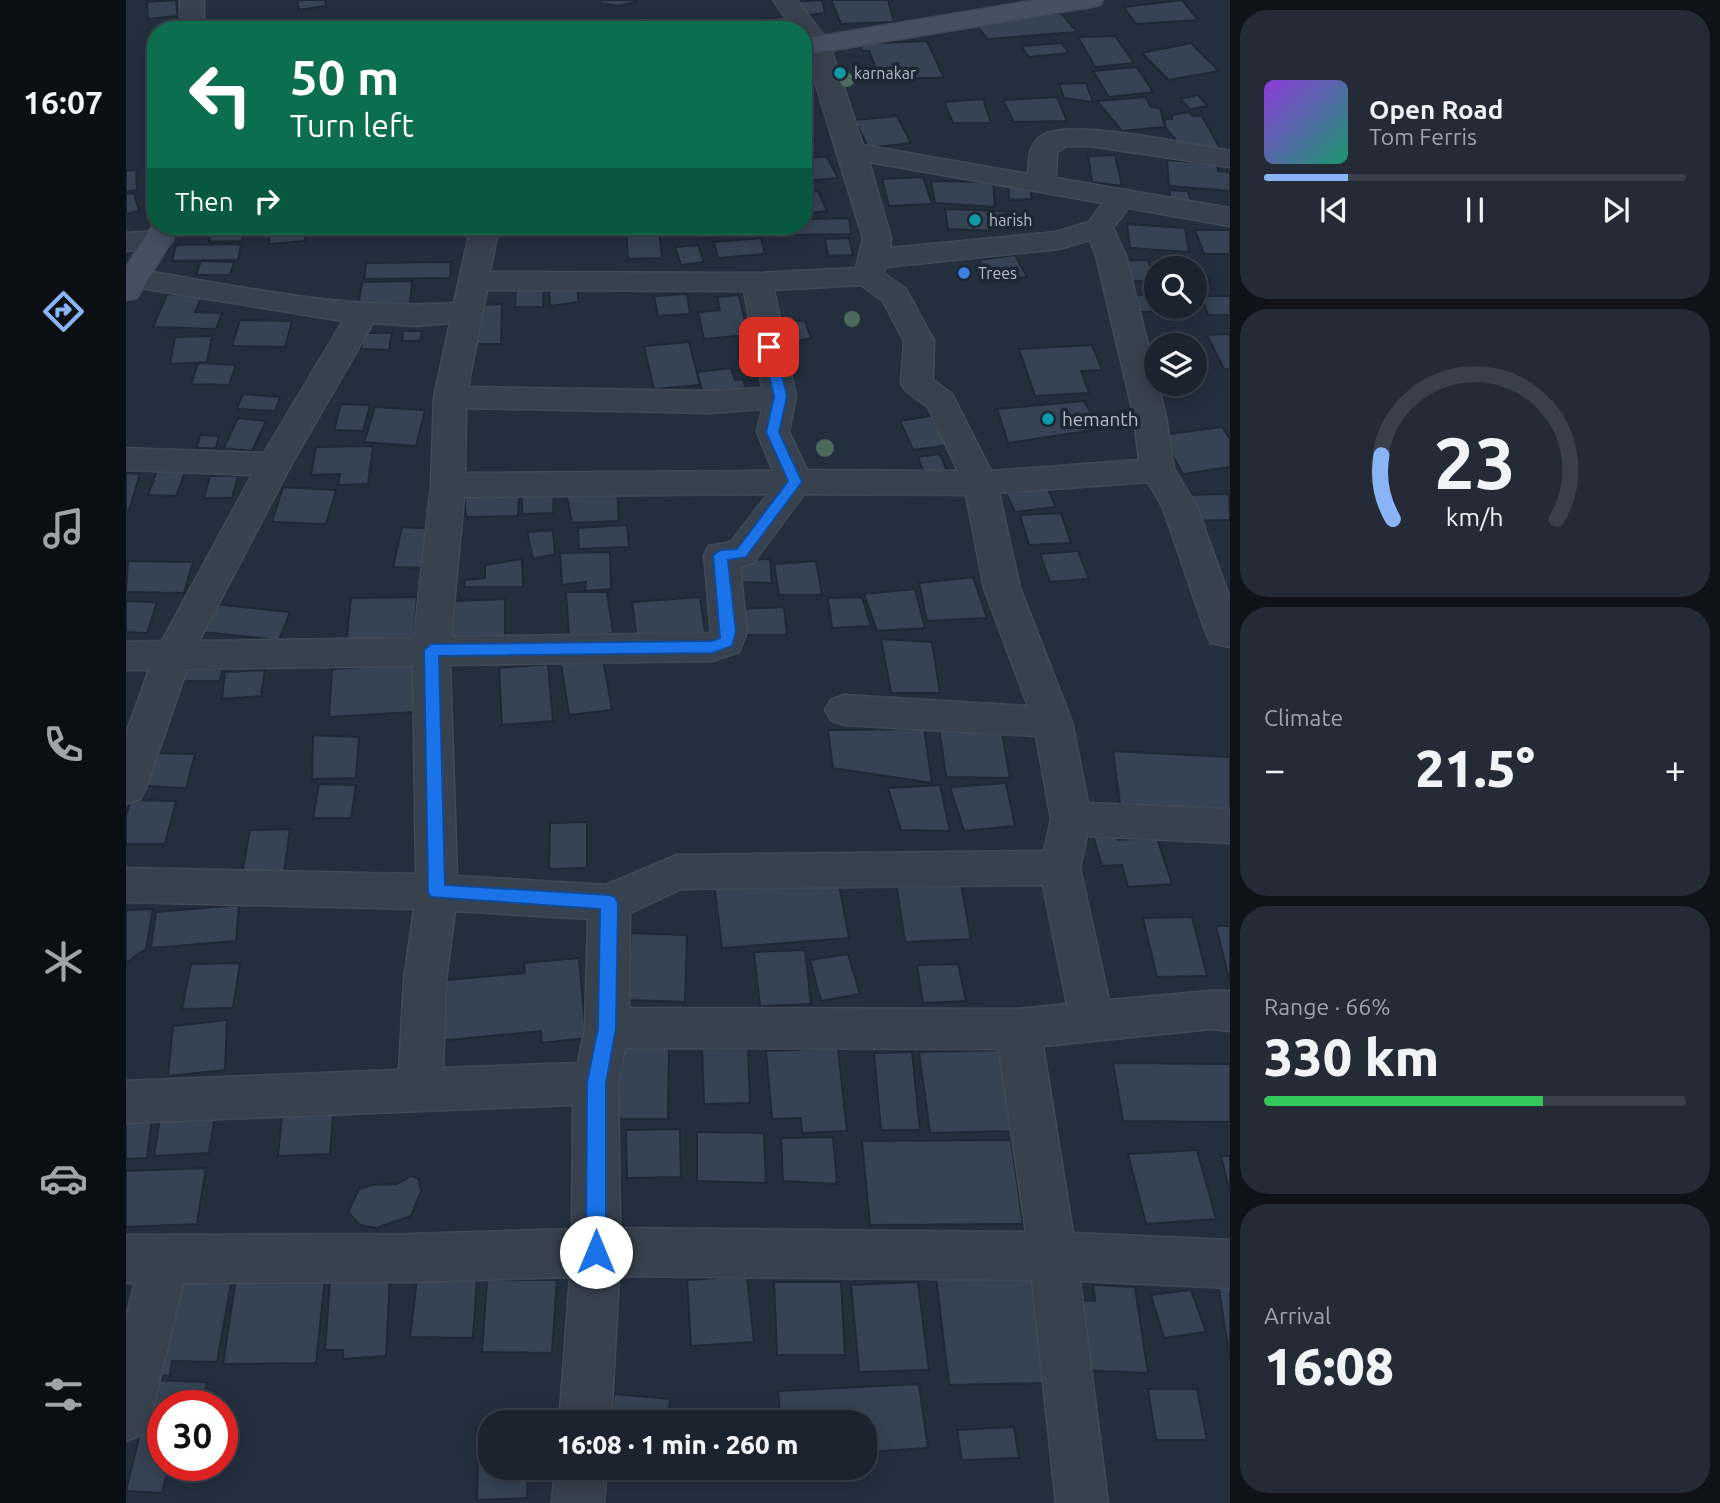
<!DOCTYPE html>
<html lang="en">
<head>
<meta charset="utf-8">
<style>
	body { margin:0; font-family:Ubuntu,sans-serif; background:#242b36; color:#f1f3f6; height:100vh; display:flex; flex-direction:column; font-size:26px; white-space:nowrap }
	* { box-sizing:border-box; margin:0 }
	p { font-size:23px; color:#a0a4aa }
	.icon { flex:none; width:38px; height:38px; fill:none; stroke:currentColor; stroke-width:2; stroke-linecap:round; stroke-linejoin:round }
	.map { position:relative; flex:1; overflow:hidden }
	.panel { display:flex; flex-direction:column; gap:10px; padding:10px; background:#0f1319; width:490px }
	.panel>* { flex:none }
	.guide { position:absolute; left:21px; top:21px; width:665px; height:214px; border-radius:28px; box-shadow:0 4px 18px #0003,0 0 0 2px #39404a; background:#0b6e4f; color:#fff; overflow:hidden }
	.fabs { position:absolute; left:1018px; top:256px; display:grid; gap:14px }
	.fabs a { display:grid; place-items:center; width:63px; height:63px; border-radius:50%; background:#1b232e; box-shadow:0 4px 18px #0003,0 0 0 2px #39404a; font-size:35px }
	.speed { position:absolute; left:21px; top:1390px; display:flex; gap:14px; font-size:35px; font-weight:700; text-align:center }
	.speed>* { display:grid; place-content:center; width:91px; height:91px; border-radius:50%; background:#1b232e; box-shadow:0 4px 18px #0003,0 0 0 2px #39404a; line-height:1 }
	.speed .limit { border:10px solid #d22; background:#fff; color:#111 }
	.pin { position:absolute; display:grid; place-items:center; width:60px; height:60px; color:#fff; margin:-30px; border-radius:14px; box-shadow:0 4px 10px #0006 }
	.me { position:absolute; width:77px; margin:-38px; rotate:0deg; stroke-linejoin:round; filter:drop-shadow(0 0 5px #0008) }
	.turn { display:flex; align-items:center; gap:24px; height:147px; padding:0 28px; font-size:32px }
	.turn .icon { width:91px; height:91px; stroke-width:2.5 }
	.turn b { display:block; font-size:49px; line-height:60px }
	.then { display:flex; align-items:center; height:66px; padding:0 28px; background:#0003; gap:14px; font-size:26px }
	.big { font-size:52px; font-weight:800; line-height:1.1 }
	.panel .tile { flex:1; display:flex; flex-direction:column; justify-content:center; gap:10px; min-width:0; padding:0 24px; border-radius:28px; background:#242b36 }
	.panel .dial { align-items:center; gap:0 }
	.dial svg { height:182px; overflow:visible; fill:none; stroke:#39404a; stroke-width:7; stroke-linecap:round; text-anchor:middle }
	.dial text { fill:#f1f3f6; stroke:none }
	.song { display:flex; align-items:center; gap:21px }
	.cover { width:84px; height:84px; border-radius:10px; background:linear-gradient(135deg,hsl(270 70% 55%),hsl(160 70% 35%)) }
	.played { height:7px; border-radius:4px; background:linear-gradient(90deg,#8ab4f8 20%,#39404a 20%) }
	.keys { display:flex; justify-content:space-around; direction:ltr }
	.heat { display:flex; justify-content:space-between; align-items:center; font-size:38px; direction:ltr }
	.charge { height:10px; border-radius:5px; background:linear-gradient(90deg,#34c759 66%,#39404a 0) }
	.trip { position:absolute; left:352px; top:1410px; width:399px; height:70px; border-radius:28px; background:#1b232e; box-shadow:0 4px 18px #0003,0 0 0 2px #39404a; font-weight:800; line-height:70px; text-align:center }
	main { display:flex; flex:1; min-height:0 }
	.tabs { display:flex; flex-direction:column; width:126px; justify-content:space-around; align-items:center; background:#0b0e12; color:#a0a4aa }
	.tabs .icon { width:49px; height:49px }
	.tabs .selected { color:#8ab4f8 }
	.tabs b { font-size:32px; color:#f1f3f6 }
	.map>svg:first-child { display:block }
</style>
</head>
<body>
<main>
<nav class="tabs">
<b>16:07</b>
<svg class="icon selected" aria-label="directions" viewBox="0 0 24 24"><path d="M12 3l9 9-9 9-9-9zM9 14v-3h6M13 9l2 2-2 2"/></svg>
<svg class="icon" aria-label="music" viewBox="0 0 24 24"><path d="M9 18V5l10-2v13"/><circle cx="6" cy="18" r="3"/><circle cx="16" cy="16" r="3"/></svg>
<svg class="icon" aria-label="phone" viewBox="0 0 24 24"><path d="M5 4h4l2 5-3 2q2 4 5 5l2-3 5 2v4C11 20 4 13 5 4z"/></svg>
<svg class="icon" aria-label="climate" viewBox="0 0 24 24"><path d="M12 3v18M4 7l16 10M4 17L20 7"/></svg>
<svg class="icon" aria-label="car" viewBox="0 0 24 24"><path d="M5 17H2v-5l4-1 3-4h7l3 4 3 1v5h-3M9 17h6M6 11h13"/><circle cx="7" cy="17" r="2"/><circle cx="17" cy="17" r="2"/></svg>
<svg class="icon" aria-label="filters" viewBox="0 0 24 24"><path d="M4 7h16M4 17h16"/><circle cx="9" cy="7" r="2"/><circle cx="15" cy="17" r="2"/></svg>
</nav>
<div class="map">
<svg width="1104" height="1503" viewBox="0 0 1104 1503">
	<rect width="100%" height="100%" fill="#242f3e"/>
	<g fill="#364354" stroke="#1f2835" stroke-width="2">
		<polygon points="50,0 52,16 22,19 21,2"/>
		<polygon points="171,0 199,0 200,6 173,10"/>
		<polygon points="474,0 508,0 510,2 493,6 477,4"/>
		<polygon points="696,0 699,13 675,16 663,2"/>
		<polygon points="705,0 762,0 768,22 715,24"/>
		<polygon points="1056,0 1072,20 1010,24 998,7"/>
		<polygon points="935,13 951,32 862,39 848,23"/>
		<polygon points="661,16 668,30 651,30 643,19"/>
		<polygon points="519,19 524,30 501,30 498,22"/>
		<polygon points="489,21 495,30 454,30 461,26"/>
		<polygon points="989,36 1008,63 969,67 952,37"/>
		<polygon points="801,41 818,78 754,78 743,51 736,51 734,44"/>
		<polygon points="935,43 943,53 903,57 895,46"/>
		<polygon points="1065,43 1093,71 1043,80 1016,53"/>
		<polygon points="1011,67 1027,92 983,97 967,71"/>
		<polygon points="960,83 967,102 938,98 933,84"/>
		<polygon points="1072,95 1082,106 1064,109 1054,99"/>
		<polygon points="931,97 941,121 888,122 877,100"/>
		<polygon points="1019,97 1025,107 1034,108 1039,127 996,131 971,101"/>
		<polygon points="857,99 865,123 827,123 818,102"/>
		<polygon points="1062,112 1067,116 1076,116 1096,152 1057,149 1039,127 1039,119 1046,119 1046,115"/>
		<polygon points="771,116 785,143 742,148 729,120"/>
		<polygon points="677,125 689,141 677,144"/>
		<polygon points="989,155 996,186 966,182 962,156"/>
		<polygon points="677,157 701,157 712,178 677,181"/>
		<polygon points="1041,160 1091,164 1092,171 1104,172 1104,191 1043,186"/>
		<polygon points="10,170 11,190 0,192 0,171"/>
		<polygon points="797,177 806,204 763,206 756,179"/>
		<polygon points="805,181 867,182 869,207 809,203"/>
		<polygon points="882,186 904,187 906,199 883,200"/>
		<polygon points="1043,190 1062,191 1065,202 1045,201"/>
		<polygon points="692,191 701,211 677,214 677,193"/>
		<polygon points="8,193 13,211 0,214 0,194"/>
		<polygon points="819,209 880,211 874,231 822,229"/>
		<polygon points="723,218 725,234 663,235 662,226 677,226 677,219"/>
		<polygon points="1001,224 1059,228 1063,252 1004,248"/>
		<polygon points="87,226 119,226 116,241 83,242"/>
		<polygon points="144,226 180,226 179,241 143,244"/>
		<polygon points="261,226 312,226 312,235 260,236"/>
		<polygon points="573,226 622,226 625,231 578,238"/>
		<polygon points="533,227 536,258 502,259 500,228"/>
		<polygon points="1069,230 1104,230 1104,254 1078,254"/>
		<polygon points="635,238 639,254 592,258 588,242"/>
		<polygon points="723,238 727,255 702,256 699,239"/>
		<polygon points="115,244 112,260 46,261 50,245"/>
		<polygon points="572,245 578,262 555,265 549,247"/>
		<polygon points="889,255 901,277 866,280 853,260"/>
		<polygon points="1022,260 1029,281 1000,281 993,261"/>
		<polygon points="1034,260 1070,261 1074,275 1081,275 1084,285 1072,285 1069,282 1069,268 1036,268"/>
		<polygon points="75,261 108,262 104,275 70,275"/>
		<polygon points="325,262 324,278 238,279 240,263"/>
		<polygon points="286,281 284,306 232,307 236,282"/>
		<polygon points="450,284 453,302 424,306 423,287"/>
		<polygon points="390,286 418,286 417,307 389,307"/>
		<polygon points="41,294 76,296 69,312 96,313 90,329 27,327"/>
		<polygon points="561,294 564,314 532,316 528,296"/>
		<polygon points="613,295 622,335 578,339 572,312 594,310 591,297"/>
		<polygon points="1002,295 1031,295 1031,306 1069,306 1070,311 1008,312"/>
		<polygon points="1076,296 1104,296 1104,315 1082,315"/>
		<polygon points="376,304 375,344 346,344 355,305"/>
		<polygon points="114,320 166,321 159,347 106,346"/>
		<polygon points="653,320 679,321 685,338 656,345"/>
		<polygon points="277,331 296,331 294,341 276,341"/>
		<polygon points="239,333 266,333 263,350 235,349"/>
		<polygon points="1104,334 1104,369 1098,369 1081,335"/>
		<polygon points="86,336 81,362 44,364 49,337"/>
		<polygon points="563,342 574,385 528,389 518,346"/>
		<polygon points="966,345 976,370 955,371 963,393 909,396 893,349"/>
		<polygon points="72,363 110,365 103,385 65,384"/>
		<polygon points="605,368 609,380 617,379 621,392 578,397 571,372"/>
		<polygon points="117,394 154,397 149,411 111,409"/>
		<polygon points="958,401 975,429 882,443 871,409"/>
		<polygon points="215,404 244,405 237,431 208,430"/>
		<polygon points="249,407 299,410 290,446 238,442"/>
		<polygon points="810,415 824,445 787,450 774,421"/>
		<polygon points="112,418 140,421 126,451 98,448"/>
		<polygon points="1096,427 1104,439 1104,467 1057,474 1035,435"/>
		<polygon points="74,435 93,436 90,448 71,448"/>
		<polygon points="247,446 242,484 212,485 214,474 185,475 190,447"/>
		<polygon points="814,454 823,476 800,479 792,457"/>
		<polygon points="31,471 59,472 50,496 22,495"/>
		<polygon points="0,473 14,474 3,510 0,510"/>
		<polygon points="84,476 112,476 106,498 78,498"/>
		<polygon points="919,483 930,507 889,512 878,488"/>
		<polygon points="157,487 210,490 200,524 146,522"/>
		<polygon points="491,489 493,521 446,523 440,492"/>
		<polygon points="338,493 393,493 392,516 340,517"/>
		<polygon points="396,494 428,494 427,513 396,514"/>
		<polygon points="1103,494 1104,520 1065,521 1056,495"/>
		<polygon points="935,513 945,543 903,545 894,515"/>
		<polygon points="501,525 503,547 453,549 452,528"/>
		<polygon points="276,527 311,529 303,568 267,567"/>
		<polygon points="427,530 429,554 407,559 401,532"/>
		<polygon points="952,551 963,579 924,582 914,554"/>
		<polygon points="484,552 485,589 459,591 460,582 436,585 434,553"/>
		<polygon points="396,559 397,587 338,587 339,580 359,578 359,565"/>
		<polygon points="644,559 646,583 605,582 606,561"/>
		<polygon points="2,561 67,562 58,593 0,592"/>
		<polygon points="690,561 696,595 653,595 648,564"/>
		<polygon points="847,577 861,618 801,621 793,583"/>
		<polygon points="789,589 799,628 751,631 738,594"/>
		<polygon points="440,592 481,592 487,633 443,638"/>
		<polygon points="291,597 287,644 220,645 225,598"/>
		<polygon points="574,597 580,640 511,641 506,602"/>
		<polygon points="736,597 745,626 706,628 702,598"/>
		<polygon points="379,599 379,642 322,644 327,601"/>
		<polygon points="0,601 31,602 21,633 0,632"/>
		<polygon points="79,603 164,612 153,640 67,631"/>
		<polygon points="658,607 661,635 617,635 610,609"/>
		<polygon points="755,639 806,642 814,693 765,693"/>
		<polygon points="477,659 486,710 443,715 435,664"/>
		<polygon points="98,660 94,681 57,681 62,661"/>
		<polygon points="289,664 289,712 203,717 206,669"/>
		<polygon points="422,664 427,721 376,725 373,668"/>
		<polygon points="139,670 135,696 96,699 99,672"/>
		<polygon points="813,726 875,727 884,778 820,777"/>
		<polygon points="798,729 806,783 707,768 702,730"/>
		<polygon points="187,735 233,737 230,778 186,779"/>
		<polygon points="987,751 1104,757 1104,811 994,804"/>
		<polygon points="28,753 69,754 60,788 18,786"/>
		<polygon points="880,783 889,826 838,831 824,787"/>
		<polygon points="193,784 230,785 225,818 187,818"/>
		<polygon points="814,785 824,831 775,830 762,788"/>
		<polygon points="5,800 50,801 39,844 0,844 0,816"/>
		<polygon points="461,822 461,868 423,869 424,823"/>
		<polygon points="164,829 158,872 116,873 124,830"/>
		<polygon points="990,834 992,840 1031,838 1046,884 1002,887 996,865 976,866 967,836"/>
		<polygon points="711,874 723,938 596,948 588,883"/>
		<polygon points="834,879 845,939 779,942 770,882"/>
		<polygon points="113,905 110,941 25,948 30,912"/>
		<polygon points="27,909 20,949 0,963 0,910"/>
		<polygon points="1066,917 1081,976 1031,977 1017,918"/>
		<polygon points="1090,926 1104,926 1104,983"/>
		<polygon points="505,933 561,935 559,1002 501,1000"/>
		<polygon points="679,950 685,1004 634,1006 628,952"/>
		<polygon points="722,954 734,994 695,1001 684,960"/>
		<polygon points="453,958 460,1038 416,1043 415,1031 312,1041 310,981 399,973 398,963"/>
		<polygon points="114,963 107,1008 56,1009 65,964"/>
		<polygon points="832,964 840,1001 797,1003 791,965"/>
		<polygon points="101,1020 99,1070 42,1076 47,1026"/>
		<polygon points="490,1047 543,1048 542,1119 487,1119"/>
		<polygon points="712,1048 721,1131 676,1133 675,1118 646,1119 640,1051"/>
		<polygon points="576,1049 622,1049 624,1103 578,1104"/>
		<polygon points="873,1050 887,1131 804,1133 793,1052"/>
		<polygon points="786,1052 794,1130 755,1130 748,1053"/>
		<polygon points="987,1063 1104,1064 1104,1122 997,1121"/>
		<polygon points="208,1105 204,1154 152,1156 157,1107"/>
		<polygon points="90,1108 83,1153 28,1156 35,1111"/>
		<polygon points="27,1110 21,1158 0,1159 0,1112"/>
		<polygon points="554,1129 555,1177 501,1178 500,1130"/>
		<polygon points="571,1132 638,1133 640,1183 571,1181"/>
		<polygon points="707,1137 711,1184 657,1181 655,1138"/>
		<polygon points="885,1140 897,1224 744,1225 736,1141"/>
		<polygon points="1071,1150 1090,1219 1020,1224 1002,1154"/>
		<polygon points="1095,1156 1104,1156 1104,1193"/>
		<polygon points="80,1168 71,1224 0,1227 0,1171"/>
		<polygon points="285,1176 293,1179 295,1191 285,1216 250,1228 234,1225 222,1212 233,1189 246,1185 271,1184"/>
		<polygon points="264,1275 260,1356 217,1359 217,1350 199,1350 204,1280"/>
		<polygon points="906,1275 923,1383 823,1385 810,1277"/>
		<polygon points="621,1276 628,1342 565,1346 561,1280"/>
		<polygon points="53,1278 106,1278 91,1362 46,1361 44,1376 28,1375"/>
		<polygon points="199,1278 190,1363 97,1364 110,1279"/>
		<polygon points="291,1279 351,1279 347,1338 284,1337"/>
		<polygon points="361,1280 431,1280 426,1353 356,1352"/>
		<polygon points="648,1282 715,1282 719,1355 651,1355"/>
		<polygon points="792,1282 803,1370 733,1372 725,1285"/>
		<polygon points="1092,1284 1104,1284 1104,1360"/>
		<polygon points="967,1285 1009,1287 1022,1373 954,1370 946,1300 969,1301"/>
		<polygon points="1065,1290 1080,1332 1038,1338 1025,1295"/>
		<polygon points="27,1380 81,1382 76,1405 37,1405 37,1465 43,1465 36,1493 0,1491"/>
		<polygon points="793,1384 802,1448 740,1452 743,1472 696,1475 695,1468 738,1468 738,1423 655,1423 652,1391"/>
		<polygon points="1022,1389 1071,1389 1081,1440 1030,1440"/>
		<polygon points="488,1394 544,1399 542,1423 485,1423"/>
		<polygon points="888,1427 893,1458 836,1460 831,1430"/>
		<polygon points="352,1456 364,1456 364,1468 402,1468 401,1498 351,1500"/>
	</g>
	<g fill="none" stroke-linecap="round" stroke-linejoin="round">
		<g stroke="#414a57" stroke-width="3">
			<g id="minor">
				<rect x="54" y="0" width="24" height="30"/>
				<path d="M647,0h24l32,43 34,102 165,29c1,-15 0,-30 15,-39 29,-17 150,10 187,16v16l-140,-21h-24l-9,6 -1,26 174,30v18l-102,-18 -15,20 13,28 40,161 8,52 23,38 33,92v48l-19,-4 -5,-10 -43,-125 -15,-26 -149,11 21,95 52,134 16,81 142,6v34l-143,-7 -7,32 29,132 102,-9h19v40l-19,-2 -168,17 30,187 157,7v48l-150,-7 28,222h-52l-24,-223 -413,-4 -8,147h-52l11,-146 -160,5 -227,1 -32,133 -7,18 -18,7v-124l9,-34h-9v-48l284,-1 162,-5 1,-124 -447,18v-42l273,-11 5,-90 10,-71 -288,-7v-34l290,6 -3,-208 -226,3 -41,119 -6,11 -14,5v-70l23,-64h-23v-28l36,-1 90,-166 -126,-5v-22l138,5 79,-132 -209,-34 -8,-2v-14l8,-2c106,17 213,42 320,34l17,-77h28l-9,46 267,1 99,-5 7,-30 -60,-195v-13h-9zM743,162l234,41 -14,19 -33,10 -166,16 1,-10zM964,240l6,16 38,161 5,43 -148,11 -39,-77 -19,-14 1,-39 -28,-52 -23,-16 3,-6 173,-18zM735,285l22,16 21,40 -3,43 5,7 22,16 30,64 -151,-1 -18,-38 7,-35 -22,-107zM361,290l257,1 18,97 -51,3 -243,-4zM247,323l41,3 36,-3 -16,74 -3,88 -17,153 -215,3 92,-176zM340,408l245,5 51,-4 -5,23 16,39 -308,2zM642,494l-37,48 -22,4 -5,9 7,78 -260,4 13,-140zM678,494l162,1 18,93 44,118 -184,-11 -13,5 -6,10 6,10 13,5 192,11 15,83 -7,32 -367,4 -71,30 -149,-9 -7,-211 262,-4 27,-9 8,-20 -7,-65 13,-4zM917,885l24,119 -49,5 -389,-1 1,-95 51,-24zM329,911l133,8 -3,109 -7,35 -135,5 3,-88zM499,1048l374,1 27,183 -406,-4 -2,-145z"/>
				<polygon points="33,231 43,234 47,240 43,246 0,251 0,233"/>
				<polygon points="429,1468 481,1468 478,1503 426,1503"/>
			</g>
		</g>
		<g stroke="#414a57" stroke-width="3">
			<g id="secondary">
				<polygon points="911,0 977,0 974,5 965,7 677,55 677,39"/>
				<polygon points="30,220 30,226 54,226 11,298 0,300 0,267"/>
			</g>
		</g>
		<use href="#minor" fill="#38414e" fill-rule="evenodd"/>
		<use href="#secondary" fill="#465061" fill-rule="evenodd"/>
	</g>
	<g fill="#4b6a5d">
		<circle cx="721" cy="80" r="7"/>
		<circle cx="726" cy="319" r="8"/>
		<circle cx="699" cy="448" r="9"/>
	</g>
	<polygon fill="#1a73e8" stroke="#114b97" stroke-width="2" points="643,343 650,347 661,397 653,432 676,482 620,557 602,560 610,632 606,646 586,653 313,656 319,885 483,895 489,897 492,903 490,1028 480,1083 480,1252 477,1259 470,1261 463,1259 460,1252 461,1083 472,1028 474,909 305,897 302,892 298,650 305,644 585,641 594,638 587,555 595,550 611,549 662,481 640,432 648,397 637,347"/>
	<g fill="#0f9aa8" stroke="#1d2633" stroke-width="2.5">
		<circle cx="714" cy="73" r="7"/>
		<circle cx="849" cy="220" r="7"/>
		<circle cx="922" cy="419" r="7"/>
	</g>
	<circle fill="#3f7fe0" stroke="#1d2633" stroke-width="2.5" cx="838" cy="273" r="7"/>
	<g text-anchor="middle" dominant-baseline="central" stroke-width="7" stroke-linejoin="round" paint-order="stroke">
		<g font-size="16" fill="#b4bcc9" stroke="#1d2633" text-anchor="start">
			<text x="728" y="73">karnakar</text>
			<text x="863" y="220">harish</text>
			<text x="852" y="273">Trees</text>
		</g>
		<g font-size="19" fill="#b4bcc9" stroke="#1d2633" text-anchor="start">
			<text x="936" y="419">hemanth</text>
		</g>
	</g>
</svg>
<div class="fabs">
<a><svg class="icon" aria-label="search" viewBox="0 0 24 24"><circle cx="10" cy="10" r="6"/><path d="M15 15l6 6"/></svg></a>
<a><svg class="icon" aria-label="layers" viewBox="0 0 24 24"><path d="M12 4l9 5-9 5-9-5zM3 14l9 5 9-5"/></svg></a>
</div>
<div class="speed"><div class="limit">30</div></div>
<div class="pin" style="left:643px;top:347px;background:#d93025"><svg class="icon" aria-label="arrive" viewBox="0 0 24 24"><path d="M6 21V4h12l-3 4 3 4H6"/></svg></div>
<svg class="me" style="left:470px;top:1252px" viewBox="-20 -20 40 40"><circle r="19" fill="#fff"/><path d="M0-13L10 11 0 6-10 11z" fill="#1a73e8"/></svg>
<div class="trip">16:08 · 1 min · 260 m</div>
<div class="guide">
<div class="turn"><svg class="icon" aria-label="left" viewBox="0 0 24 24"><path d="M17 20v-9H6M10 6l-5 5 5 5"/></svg><div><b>50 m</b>Turn left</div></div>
<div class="then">Then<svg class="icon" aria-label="right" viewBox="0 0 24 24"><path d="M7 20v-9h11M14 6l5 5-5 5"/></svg></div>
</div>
</div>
<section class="panel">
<div class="tile">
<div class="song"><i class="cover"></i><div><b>Open Road</b><p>Tom Ferris</p></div></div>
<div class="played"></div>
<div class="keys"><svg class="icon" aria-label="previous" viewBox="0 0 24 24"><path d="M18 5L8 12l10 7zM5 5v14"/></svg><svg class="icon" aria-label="pause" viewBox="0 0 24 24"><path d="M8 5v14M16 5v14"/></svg><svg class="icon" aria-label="next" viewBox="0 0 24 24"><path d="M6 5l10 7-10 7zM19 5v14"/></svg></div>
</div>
<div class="tile dial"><svg viewBox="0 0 100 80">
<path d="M14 69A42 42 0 1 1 86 69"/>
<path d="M14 69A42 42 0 0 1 9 41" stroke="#8ab4f8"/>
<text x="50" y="56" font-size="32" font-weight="700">23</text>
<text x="50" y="72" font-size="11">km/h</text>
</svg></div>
<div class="tile"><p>Climate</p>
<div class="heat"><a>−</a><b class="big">21.5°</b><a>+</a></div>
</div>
<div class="tile"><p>Range · 66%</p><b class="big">330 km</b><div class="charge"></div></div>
<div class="tile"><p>Arrival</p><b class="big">16:08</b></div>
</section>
</main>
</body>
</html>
